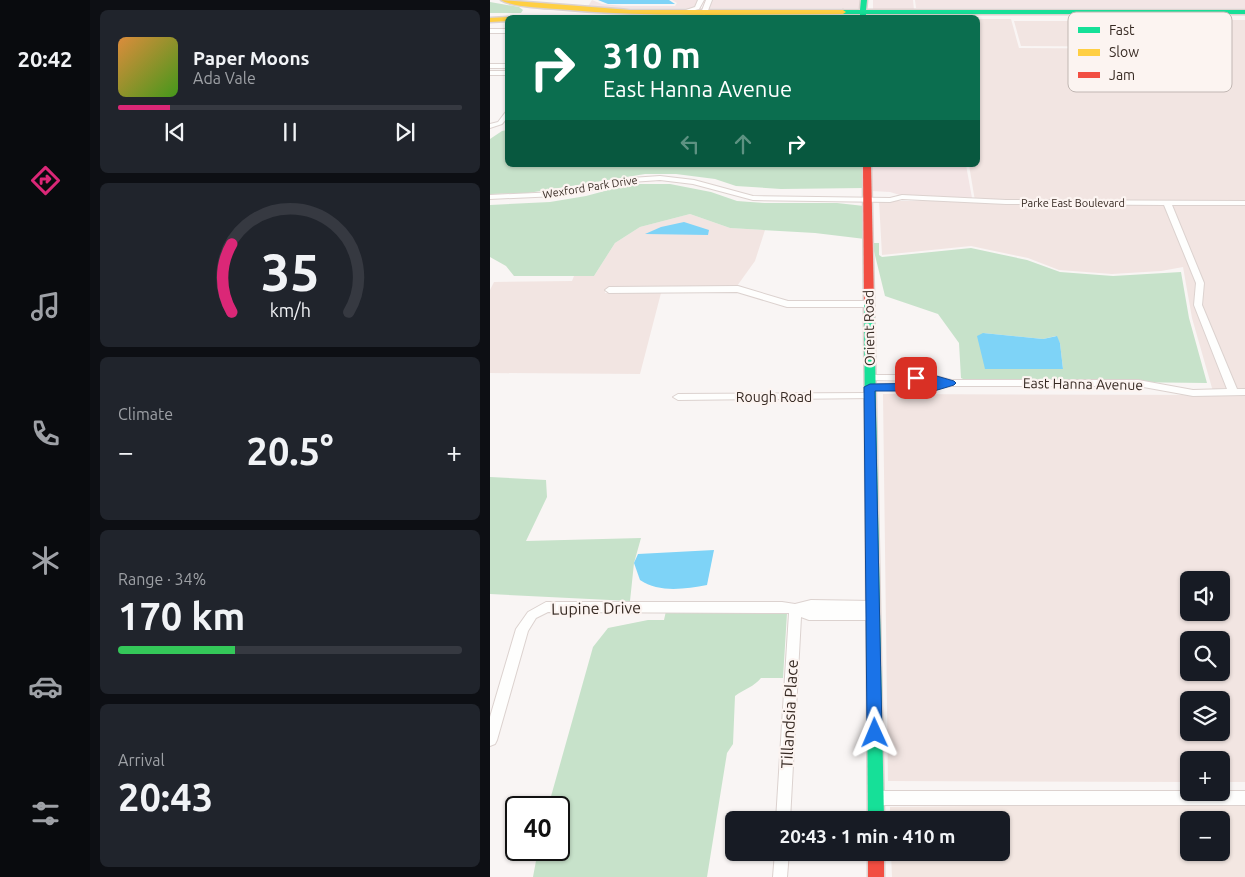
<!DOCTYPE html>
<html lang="en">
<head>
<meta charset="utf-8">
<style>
	body { margin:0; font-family:Ubuntu,sans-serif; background:#20242c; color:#f1f3f6; height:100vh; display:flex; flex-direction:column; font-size:19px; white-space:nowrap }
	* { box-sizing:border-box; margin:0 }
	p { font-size:16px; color:#9ea1a6 }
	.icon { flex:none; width:28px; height:28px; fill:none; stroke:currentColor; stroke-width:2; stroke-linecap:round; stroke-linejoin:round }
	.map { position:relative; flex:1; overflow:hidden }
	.sheet { display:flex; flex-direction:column; gap:10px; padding:10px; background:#0d0f14; width:400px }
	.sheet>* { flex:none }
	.top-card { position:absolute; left:15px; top:15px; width:475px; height:152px; border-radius:8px; box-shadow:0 1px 4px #0004; background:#0b6e4f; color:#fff; overflow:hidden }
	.fabs { position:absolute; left:690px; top:571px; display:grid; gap:10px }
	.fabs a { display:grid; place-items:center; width:50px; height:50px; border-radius:8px; background:#171b24; box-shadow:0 1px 4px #0004; font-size:25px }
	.speed { position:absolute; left:15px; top:796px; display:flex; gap:10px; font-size:25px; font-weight:700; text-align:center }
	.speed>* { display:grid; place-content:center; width:65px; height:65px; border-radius:50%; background:#171b24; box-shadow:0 1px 4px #0004; line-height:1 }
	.speed .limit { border:2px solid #111; border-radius:8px; background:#fff; color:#111 }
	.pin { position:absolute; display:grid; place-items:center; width:42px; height:42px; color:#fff; margin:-21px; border-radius:10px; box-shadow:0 2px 8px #0006 }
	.me { position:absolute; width:55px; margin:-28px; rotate:359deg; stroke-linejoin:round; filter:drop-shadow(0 0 4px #0008) }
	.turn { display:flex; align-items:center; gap:18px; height:105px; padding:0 15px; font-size:22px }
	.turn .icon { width:65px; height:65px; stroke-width:2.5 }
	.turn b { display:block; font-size:35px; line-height:42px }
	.lanes { display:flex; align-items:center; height:48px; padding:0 15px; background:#0003; justify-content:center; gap:25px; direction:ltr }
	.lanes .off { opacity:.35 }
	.big { font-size:38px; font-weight:600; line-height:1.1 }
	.sheet .tile { flex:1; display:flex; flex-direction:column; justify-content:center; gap:8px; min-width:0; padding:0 18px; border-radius:8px; background:#20242c }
	.sheet .dial { align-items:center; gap:0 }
	.dial svg { height:130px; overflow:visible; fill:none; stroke:#363941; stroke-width:7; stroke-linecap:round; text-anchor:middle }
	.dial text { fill:#f1f3f6; stroke:none }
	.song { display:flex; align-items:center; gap:15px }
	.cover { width:60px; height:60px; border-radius:8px; background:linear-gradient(135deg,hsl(30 70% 55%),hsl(100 70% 35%)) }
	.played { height:5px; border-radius:2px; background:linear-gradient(90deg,#db2777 15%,#363941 15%) }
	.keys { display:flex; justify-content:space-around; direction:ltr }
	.heat { display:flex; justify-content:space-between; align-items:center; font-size:28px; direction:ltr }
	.charge { height:8px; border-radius:4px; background:linear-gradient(90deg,#34c759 34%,#363941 0) }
	.trip { position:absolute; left:235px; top:811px; width:285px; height:50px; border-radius:8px; background:#171b24; box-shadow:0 1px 4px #0004; font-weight:600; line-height:50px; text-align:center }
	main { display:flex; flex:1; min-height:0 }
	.tabs { display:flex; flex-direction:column; width:90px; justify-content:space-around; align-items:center; background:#090b0e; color:#9ea1a6 }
	.tabs .icon { width:35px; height:35px }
	.tabs .selected { color:#db2777 }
	.tabs b { font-size:22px; color:#f1f3f6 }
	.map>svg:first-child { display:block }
</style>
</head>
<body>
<main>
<nav class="tabs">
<b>20:42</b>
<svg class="icon selected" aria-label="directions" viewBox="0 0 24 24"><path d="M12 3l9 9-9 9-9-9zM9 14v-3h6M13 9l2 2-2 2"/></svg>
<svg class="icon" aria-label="music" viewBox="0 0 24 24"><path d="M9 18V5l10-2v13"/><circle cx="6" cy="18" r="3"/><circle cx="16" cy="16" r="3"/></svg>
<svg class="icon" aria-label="phone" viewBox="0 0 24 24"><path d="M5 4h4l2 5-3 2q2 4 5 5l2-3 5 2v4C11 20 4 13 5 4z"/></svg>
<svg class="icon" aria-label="climate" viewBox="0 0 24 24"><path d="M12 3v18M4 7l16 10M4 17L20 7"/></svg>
<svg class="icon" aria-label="car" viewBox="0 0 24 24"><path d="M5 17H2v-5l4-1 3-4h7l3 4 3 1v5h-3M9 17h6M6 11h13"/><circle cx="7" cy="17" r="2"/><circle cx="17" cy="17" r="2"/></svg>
<svg class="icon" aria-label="filters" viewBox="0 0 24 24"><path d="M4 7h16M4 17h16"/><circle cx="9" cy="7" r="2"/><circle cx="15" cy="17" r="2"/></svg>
</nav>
<section class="sheet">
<div class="tile">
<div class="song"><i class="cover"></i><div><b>Paper Moons</b><p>Ada Vale</p></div></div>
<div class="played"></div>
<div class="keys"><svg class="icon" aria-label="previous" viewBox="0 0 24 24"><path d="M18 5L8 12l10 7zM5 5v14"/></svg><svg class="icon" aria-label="pause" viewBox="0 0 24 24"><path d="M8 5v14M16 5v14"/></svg><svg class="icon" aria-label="next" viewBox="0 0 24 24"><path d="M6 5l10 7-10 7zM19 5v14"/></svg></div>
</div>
<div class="tile dial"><svg viewBox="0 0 100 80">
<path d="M14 69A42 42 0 1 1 86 69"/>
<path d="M14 69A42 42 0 0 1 14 27" stroke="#db2777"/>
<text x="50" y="56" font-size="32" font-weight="700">35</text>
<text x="50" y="72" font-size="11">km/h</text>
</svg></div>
<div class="tile"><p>Climate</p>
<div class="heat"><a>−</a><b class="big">20.5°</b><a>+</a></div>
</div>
<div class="tile"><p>Range · 34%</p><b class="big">170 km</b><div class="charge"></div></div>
<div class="tile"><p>Arrival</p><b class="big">20:43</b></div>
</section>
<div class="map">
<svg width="755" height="877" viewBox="0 0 755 877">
	<rect width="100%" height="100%" fill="#f9f5f4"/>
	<g fill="#f3e5e5">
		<polygon points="102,0 112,4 133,6 185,6 187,3 182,0 208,0 205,8 97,8"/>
		<polygon points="222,0 371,0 371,8 219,8"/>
		<polygon points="383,0 423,0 424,10 383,10"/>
		<polygon points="425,0 755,0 755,8 426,8"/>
		<polygon points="381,165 476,165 482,198 413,196 400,192 381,191"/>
	</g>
	<g fill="#f2e5e2" fill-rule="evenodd">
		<path d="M488,19h33l8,29 147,1 -15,-29h94v762h-24v-22h-32v22l-301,-1 -5,-387 331,1 -22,-77 -9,-51 -22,4 -49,3 -53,-4 -31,-12 -57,-12 -89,9 -3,-54h96l-6,-36h9zM699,580h32v32h-32zM699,640h32v32h-32zM699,700h32v32h-32z"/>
		<polygon points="524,21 660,21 674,47 531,46"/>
		<polygon points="200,214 240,228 275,230 265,261 247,286 116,288 115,293 196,292 171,293 150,374 0,373 0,290 4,282 82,281 84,276 104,276 125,243 150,227"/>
	</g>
	<path fill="#f3e7e2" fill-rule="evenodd" d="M755,803v74h-353l-1,-24 110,-1v-32h-111v-13zM699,820h32v32h-32z"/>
	<g fill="#c7e2ca" fill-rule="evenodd">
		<polygon points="0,2 29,7 33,10 31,13 0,13"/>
		<polygon points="17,130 18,165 374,165 374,188 291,189 246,186 225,179 186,174 155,174 38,193 0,194 0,139 12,131"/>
		<polygon points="141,184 180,184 221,192 247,201 274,203 347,203 374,206 375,239 325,233 240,228 200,214 150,227 125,243 104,276 24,276 16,266 0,257 0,205 60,202 96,196"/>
		<path d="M382,243h7v12l3,2 89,-9 56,12 33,12 53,4 68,-4 8,46 18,65 -242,-3 -4,-2 -2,-35 -21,-29 -53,-18zM493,333l60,6 13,-3 4,7 3,26z"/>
		<polygon points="0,477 56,480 57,497 36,541 151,538 144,563 140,601 0,594"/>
		<path d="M176,611l121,2 -4,65h-22c-6,8 -18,12 -26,18l-2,48 -6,9 -20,124h-174l5,-27h21v-42l-11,-1 45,-160 15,-19 40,-8h16z"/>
	</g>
	<g fill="#7ed3f7">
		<polygon points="108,0 179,0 185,4 118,4"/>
		<polygon points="194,222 219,230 218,235 155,234 171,227"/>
		<polygon points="493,333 553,339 567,336 570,343 573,369 495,369 487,336"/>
		<path d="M224,550l-7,35c-22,4 -48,8 -67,-5l-6,-17 4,-9z"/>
	</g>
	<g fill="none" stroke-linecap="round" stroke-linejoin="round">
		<g stroke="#dcd2cf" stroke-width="2">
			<g id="street">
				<polygon points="208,0 214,0 209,9 193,13 193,11 205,7"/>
				<polygon points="216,0 222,0 217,13 214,15 211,13"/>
				<rect x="0" y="29" width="18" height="4"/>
				<rect x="0" y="64" width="18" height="4"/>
				<rect x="0" y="71" width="18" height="4"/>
				<polygon points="18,109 18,117 12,124 0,128 0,124 8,122"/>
				<polygon points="170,176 204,180 263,196 400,198 412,195 516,200 755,201 755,205 682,205 714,283 712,305 747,389 755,389 755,395 703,396 648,386 461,386 444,390 380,390 375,387 380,384 449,383 443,381 377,380 375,378 380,375 443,375 461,380 648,380 703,390 737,389 704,305 706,283 674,205 516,204 412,199 400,202 263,200 203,184 170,180 141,182 67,196 0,199 0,195 67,192 141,178"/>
				<polygon points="248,286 298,301 379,301 383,304 379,307 297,307 247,292 119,293 115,290 119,287"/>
				<polygon points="380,393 383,394 385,396 383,398 188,400 183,397 188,394"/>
				<polygon points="321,600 383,601 387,603 389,606 387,609 384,610 387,612 389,615 387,618 383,620 319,620 311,617 300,820 286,820 299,613 58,612 46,618 38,631 7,740 5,744 0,746 0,717 26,629 38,612 56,602 292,602 305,604"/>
				<polygon points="385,791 755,791 755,805 385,805 380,803 378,798 380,793"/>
				<polygon points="285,852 299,852 297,877 283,877"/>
			</g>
		</g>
		<g stroke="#dcd2cf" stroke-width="3">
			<g id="fast">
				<polygon points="371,0 377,0 376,10 755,10 755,14 376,14 376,18 370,18 370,14 353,14 350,12 353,10 370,10"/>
				<polygon points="379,300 384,303 394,820 378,820 374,303"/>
			</g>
		</g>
		<g stroke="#dcd2cf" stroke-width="3">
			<g id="slow">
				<path d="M11,0l129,10h213l3,2 -3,2c-95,0 -191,4 -286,-5 -14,-1 -45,-2 -56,-9z"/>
				<polygon points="18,17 19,18 18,18 18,21 0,22 0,18"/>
			</g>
		</g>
		<g stroke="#dcd2cf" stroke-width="3">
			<g id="jam">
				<polygon points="373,165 381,165 384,303 379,306 374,303"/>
				<rect x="378" y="852" width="16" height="25"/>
			</g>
		</g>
		<use href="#street" fill="#fefefd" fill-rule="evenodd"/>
		<use href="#fast" fill="#16e098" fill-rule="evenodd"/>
		<use href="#slow" fill="#ffcf43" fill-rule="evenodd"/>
		<use href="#jam" fill="#f24e42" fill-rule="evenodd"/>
	</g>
	<polygon fill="#1a73e8" stroke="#114b97" points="426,375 443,375 464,381 466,383 464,385 444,391 385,391 392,733 390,737 385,739 379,737 377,733 374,387 380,384 447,383 423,381 421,378 423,376"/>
	<g text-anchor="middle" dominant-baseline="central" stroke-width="4.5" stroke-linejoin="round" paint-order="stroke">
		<g font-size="11" fill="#372a23" stroke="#fcf4f1">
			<text transform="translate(100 187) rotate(-9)">Wexford Park Drive</text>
			<text x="583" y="203">Parke East Boulevard</text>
		</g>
		<g font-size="14" fill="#372a23" stroke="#fcf4f1">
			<text transform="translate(379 328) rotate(-91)">Orient Road</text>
			<text transform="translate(593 384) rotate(1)">East Hanna Avenue</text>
			<text x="284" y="397">Rough Road</text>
		</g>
		<g font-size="16" fill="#372a23" stroke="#fcf4f1">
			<text transform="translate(106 608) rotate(-1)">Lupine Drive</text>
			<text transform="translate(299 714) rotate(-87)">Tillandsia Place</text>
		</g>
	</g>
	<rect x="578" y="12" width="164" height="80" rx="8" fill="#fcf4f1" stroke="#c1b7b3" stroke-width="1"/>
	<rect x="588" y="27" width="22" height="6" fill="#16e098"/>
	<rect x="588" y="49" width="22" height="7" fill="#ffcf43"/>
	<rect x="588" y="72" width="22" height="6" fill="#f24e42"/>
	<g font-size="14" fill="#372a23">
		<text x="619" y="35">Fast</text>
		<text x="619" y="57">Slow</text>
		<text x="619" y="80">Jam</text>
	</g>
</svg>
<div class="fabs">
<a><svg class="icon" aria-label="sound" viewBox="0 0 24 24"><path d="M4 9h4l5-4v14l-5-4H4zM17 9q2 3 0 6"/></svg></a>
<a><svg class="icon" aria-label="search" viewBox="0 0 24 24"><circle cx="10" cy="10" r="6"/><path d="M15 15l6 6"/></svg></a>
<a><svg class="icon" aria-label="layers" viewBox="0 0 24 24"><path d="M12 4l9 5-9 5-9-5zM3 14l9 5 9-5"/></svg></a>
<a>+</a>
<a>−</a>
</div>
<div class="speed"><div class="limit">40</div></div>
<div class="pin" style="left:426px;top:378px;background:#d93025"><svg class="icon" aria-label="arrive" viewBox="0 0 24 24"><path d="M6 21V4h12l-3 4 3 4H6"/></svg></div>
<svg class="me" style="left:385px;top:733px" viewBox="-20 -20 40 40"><path d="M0-17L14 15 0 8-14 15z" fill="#1a73e8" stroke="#fff" stroke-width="4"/></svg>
<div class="trip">20:43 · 1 min · 410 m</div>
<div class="top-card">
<div class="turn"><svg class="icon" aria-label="right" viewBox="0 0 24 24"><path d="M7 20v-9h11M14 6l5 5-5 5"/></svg><div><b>310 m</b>East Hanna Avenue</div></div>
<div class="lanes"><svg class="icon off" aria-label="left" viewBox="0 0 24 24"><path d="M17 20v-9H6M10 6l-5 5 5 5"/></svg><svg class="icon off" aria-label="ahead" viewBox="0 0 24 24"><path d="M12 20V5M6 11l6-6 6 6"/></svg><svg class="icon" aria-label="right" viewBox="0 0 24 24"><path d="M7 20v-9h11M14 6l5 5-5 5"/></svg></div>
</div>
</div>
</main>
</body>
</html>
